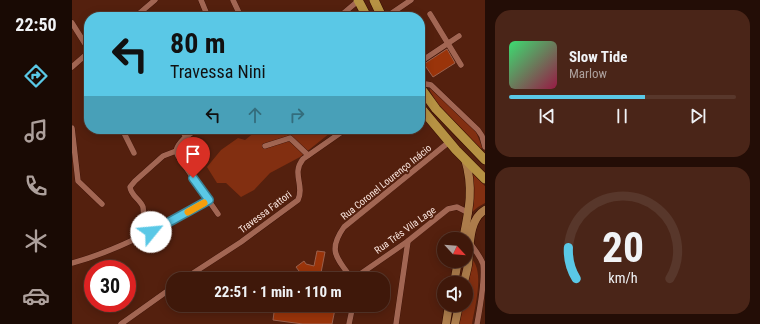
<!DOCTYPE html>
<html lang="pt">
<head>
<meta charset="utf-8">
<style>
	body { margin:0; font-family:"Roboto Condensed",sans-serif; background:#4a2518; color:#f1f3f6; height:100vh; display:flex; flex-direction:column; font-size:15px; white-space:nowrap }
	* { box-sizing:border-box; margin:0 }
	p { font-size:13px; color:#ada09c }
	.icon { flex:none; width:22px; height:22px; fill:none; stroke:currentColor; stroke-width:2; stroke-linecap:round; stroke-linejoin:round }
	.map { position:relative; flex:1; overflow:hidden }
	.panel { display:flex; flex-direction:column; gap:10px; padding:10px; background:#230d06; width:275px }
	.panel>* { flex:none }
	.banner { position:absolute; left:12px; top:12px; width:341px; height:122px; border-radius:16px; box-shadow:0 2px 10px #0003,0 0 0 1px #58372b; background:#5ac8e6; color:#111; overflow:hidden }
	.needle { width:26px; rotate:116deg }
	.controls { position:absolute; left:365px; top:232px; display:grid; gap:8px }
	.controls a { display:grid; place-items:center; width:36px; height:36px; border-radius:50%; background:#3f180a; box-shadow:0 2px 10px #0003,0 0 0 1px #58372b; font-size:20px }
	.speed { position:absolute; left:12px; top:260px; display:flex; gap:8px; font-size:20px; font-weight:700; text-align:center }
	.speed>* { display:grid; place-content:center; width:52px; height:52px; border-radius:50%; background:#3f180a; box-shadow:0 2px 10px #0003,0 0 0 1px #58372b; line-height:1 }
	.speed .limit { border:6px solid #d22; background:#fff; color:#111 }
	.pin { position:absolute; display:grid; place-items:center; width:34px; height:34px; color:#fff; margin:-41px -17px; border-radius:50% 50% 50% 0; rotate:-45deg; box-shadow:0 0 4px #0007 }
	.pin .icon { rotate:45deg }
	.me { position:absolute; width:44px; margin:-22px; rotate:62deg; stroke-linejoin:round; filter:drop-shadow(0 0 3px #0008) }
	.turn { display:flex; align-items:center; gap:14px; height:84px; padding:0 20px; font-size:18px }
	.turn .icon { width:52px; height:52px; stroke-width:2.5 }
	.turn b { display:block; font-size:28px; line-height:34px }
	.lanes { display:flex; align-items:center; height:38px; padding:0 20px; background:#0003; justify-content:center; gap:20px; direction:ltr }
	.lanes .off { opacity:.35 }
	.panel .card { flex:1; display:flex; flex-direction:column; justify-content:center; gap:6px; min-width:0; padding:0 14px; border-radius:16px; background:#4a2518 }
	.panel .dial { align-items:center; gap:0 }
	.dial svg { height:104px; overflow:visible; fill:none; stroke:#58372b; stroke-width:7; stroke-linecap:round; text-anchor:middle }
	.dial text { fill:#f1f3f6; stroke:none }
	.song { display:flex; align-items:center; gap:12px }
	.cover { width:48px; height:48px; border-radius:6px; background:linear-gradient(135deg,hsl(140 70% 55%),hsl(340 70% 35%)) }
	.played { height:4px; border-radius:2px; background:linear-gradient(90deg,#5ac8e6 60%,#58372b 60%) }
	.keys { display:flex; justify-content:space-around; direction:ltr }
	.trip { position:absolute; left:94px; top:272px; width:224px; height:40px; border-radius:16px; background:#3f180a; box-shadow:0 2px 10px #0003,0 0 0 1px #58372b; font-weight:700; line-height:40px; text-align:center }
	main { display:flex; flex:1; min-height:0 }
	.menu { display:flex; flex-direction:column; width:72px; justify-content:space-around; align-items:center; background:#190a04; color:#ada09c }
	.menu .icon { width:28px; height:28px }
	.menu .on { color:#5ac8e6 }
	.menu b { font-size:18px; color:#f1f3f6 }
	.map>svg:first-child { display:block }
</style>
</head>
<body>
<main>
<nav class="menu">
<b>22:50</b>
<svg class="icon on" aria-label="directions" viewBox="0 0 24 24"><path d="M12 3l9 9-9 9-9-9zM9 14v-3h6M13 9l2 2-2 2"/></svg>
<svg class="icon" aria-label="music" viewBox="0 0 24 24"><path d="M9 18V5l10-2v13"/><circle cx="6" cy="18" r="3"/><circle cx="16" cy="16" r="3"/></svg>
<svg class="icon" aria-label="phone" viewBox="0 0 24 24"><path d="M5 4h4l2 5-3 2q2 4 5 5l2-3 5 2v4C11 20 4 13 5 4z"/></svg>
<svg class="icon" aria-label="climate" viewBox="0 0 24 24"><path d="M12 3v18M4 7l16 10M4 17L20 7"/></svg>
<svg class="icon" aria-label="car" viewBox="0 0 24 24"><path d="M5 17H2v-5l4-1 3-4h7l3 4 3 1v5h-3M9 17h6M6 11h13"/><circle cx="7" cy="17" r="2"/><circle cx="17" cy="17" r="2"/></svg>
</nav>
<div class="map">
<svg width="413" height="324" viewBox="0 0 413 324">
	<rect width="100%" height="100%" fill="#54200e"/>
	<g fill="#822f11">
		<polygon points="358,89 360,90 404,132 410,147 409,149 368,108 358,91"/>
		<polygon points="187,129 263,129 228,157 198,173 182,190 169,197 154,183 145,183 135,167 149,150 166,138 173,140"/>
		<polygon points="400,173 413,186 413,203 406,207 400,212 402,199"/>
		<path d="M399,258c14,13 4,48 1,66h-14l4,-19h4v-21z"/>
	</g>
	<g fill="#9a340a" stroke="#9c614d">
		<polygon points="375,49 383,63 361,77 352,64"/>
		<polygon points="245,251 253,252 248,278 233,279 224,267 232,261 234,264 242,266"/>
		<polygon points="203,305 242,305 263,309 260,324 231,324 201,320"/>
	</g>
	<g fill="none" stroke-linecap="round" stroke-linejoin="round">
		<g stroke="#320b01" stroke-width="6">
			<g id="minor">
				<polyline points="129,0 136,17"/>
				<polyline points="161,0 169,17"/>
				<polyline points="358,14 389,65"/>
				<polyline points="63,17 83,0"/>
				<polyline points="267,17 286,1"/>
				<polyline points="314,17 339,0"/>
				<polyline points="0,23 17,50"/>
				<polyline points="348,62 387,36"/>
				<polyline points="0,67 17,52"/>
				<polyline points="348,87 354,84 359,85 406,130 410,136 413,147"/>
				<polyline points="0,128 6,181 30,204"/>
				<polyline points="50,129 62,153"/>
				<polyline points="109,129 114,137"/>
				<path d="M125,129c-8,6 -19,12 -21,22l2,5 40,58"/>
				<polyline points="193,146 218,138 236,155"/>
				<path d="M74,234l-3,-27c-3,-8 -12,-11 -13,-20l5,-6 28,-25 13,-5"/>
				<path d="M398,243c5,7 10,13 13,21 2,16 -3,44 -6,60"/>
				<path d="M0,263c49,-13 93,-39 137,-63"/>
				<path d="M112,279l57,-37 57,-42c7,-15 -7,-26 5,-41l43,-30"/>
				<path d="M280,279c-15,-21 -25,-28 -8,-52l105,-85"/>
				<polyline points="281,279 336,241 376,209 385,207 397,213"/>
				<polyline points="49,324 101,287"/>
				<polyline points="277,324 281,305"/>
				<polyline points="324,324 336,241"/>
			</g>
		</g>
		<g stroke="#320b01" stroke-width="9">
			<g id="secondary">
				<path d="M391,239c6,-29 11,-51 2,-80"/>
				<polyline points="382,283 386,261"/>
				<path d="M392,283c1,-6 3,-12 4,-18 2,-18 0,-45 17,-55"/>
				<polyline points="374,324 377,305"/>
				<polyline points="383,324 387,305"/>
			</g>
		</g>
		<g stroke="#320b01" stroke-width="10">
			<g id="primary">
				<polyline points="286,0 295,17"/>
				<polyline points="302,0 310,17"/>
				<polyline points="348,87 364,109 413,160"/>
				<polyline points="348,107 384,150 413,179"/>
			</g>
		</g>
		<use href="#minor" stroke="#a26653" stroke-width="5.5"/>
		<use href="#secondary" stroke="#ac7c4b" stroke-width="8"/>
		<use href="#primary" stroke="#b69243" stroke-width="9"/>
	</g>
	<g fill="none" stroke-linecap="round" stroke-linejoin="round">
		<g stroke="#3a8296" stroke-width="10">
			<polyline id="route" points="79,232 137,200 121,178"/>
		</g>
		<use href="#route" stroke="#5ac8e6" stroke-width="7"/>
		<polyline stroke="#f59e0b" stroke-width="7" points="116,212 132,203"/>
	</g>
	<g text-anchor="middle" dominant-baseline="central" stroke-width="4" stroke-linejoin="round" paint-order="stroke">
		<g font-size="10" fill="#fbe6df" stroke="#54200e">
			<text transform="translate(314 182) rotate(-39)">Rua Coronel Lourenço Inácio</text>
			<text transform="translate(193 212) rotate(-37)">Travessa Fattori</text>
			<text transform="translate(333 230) rotate(-36)">Rua Três Vila Lage</text>
		</g>
	</g>
</svg>
<div class="controls">
<a><svg class="needle" viewBox="-14 -14 28 28"><path d="M0-13l5 13h-10z" fill="#e53935"/><path d="M0 13l5-13h-10z" fill="#ada09c"/></svg></a>
<a><svg class="icon" aria-label="sound" viewBox="0 0 24 24"><path d="M4 9h4l5-4v14l-5-4H4zM17 9q2 3 0 6"/></svg></a>
</div>
<div class="speed"><div class="limit">30</div></div>
<div class="pin" style="left:121px;top:178px;background:#d93025"><svg class="icon" aria-label="arrive" viewBox="0 0 24 24"><path d="M6 21V4h12l-3 4 3 4H6"/></svg></div>
<svg class="me" style="left:79px;top:232px" viewBox="-20 -20 40 40"><circle r="19" fill="#fff"/><path d="M0-13L10 11 0 6-10 11z" fill="#5ac8e6"/></svg>
<div class="trip">22:51 · 1 min · 110 m</div>
<div class="banner">
<div class="turn"><svg class="icon" aria-label="left" viewBox="0 0 24 24"><path d="M17 20v-9H6M10 6l-5 5 5 5"/></svg><div><b>80 m</b>Travessa Nini</div></div>
<div class="lanes"><svg class="icon" aria-label="left" viewBox="0 0 24 24"><path d="M17 20v-9H6M10 6l-5 5 5 5"/></svg><svg class="icon off" aria-label="ahead" viewBox="0 0 24 24"><path d="M12 20V5M6 11l6-6 6 6"/></svg><svg class="icon off" aria-label="right" viewBox="0 0 24 24"><path d="M7 20v-9h11M14 6l5 5-5 5"/></svg></div>
</div>
</div>
<section class="panel">
<div class="card">
<div class="song"><i class="cover"></i><div><b>Slow Tide</b><p>Marlow</p></div></div>
<div class="played"></div>
<div class="keys"><svg class="icon" aria-label="previous" viewBox="0 0 24 24"><path d="M18 5L8 12l10 7zM5 5v14"/></svg><svg class="icon" aria-label="pause" viewBox="0 0 24 24"><path d="M8 5v14M16 5v14"/></svg><svg class="icon" aria-label="next" viewBox="0 0 24 24"><path d="M6 5l10 7-10 7zM19 5v14"/></svg></div>
</div>
<div class="card dial"><svg viewBox="0 0 100 80">
<path d="M14 69A42 42 0 1 1 86 69"/>
<path d="M14 69A42 42 0 0 1 8 45" stroke="#5ac8e6"/>
<text x="50" y="56" font-size="32" font-weight="700">20</text>
<text x="50" y="72" font-size="11">km/h</text>
</svg></div>
</section>
</main>
</body>
</html>
